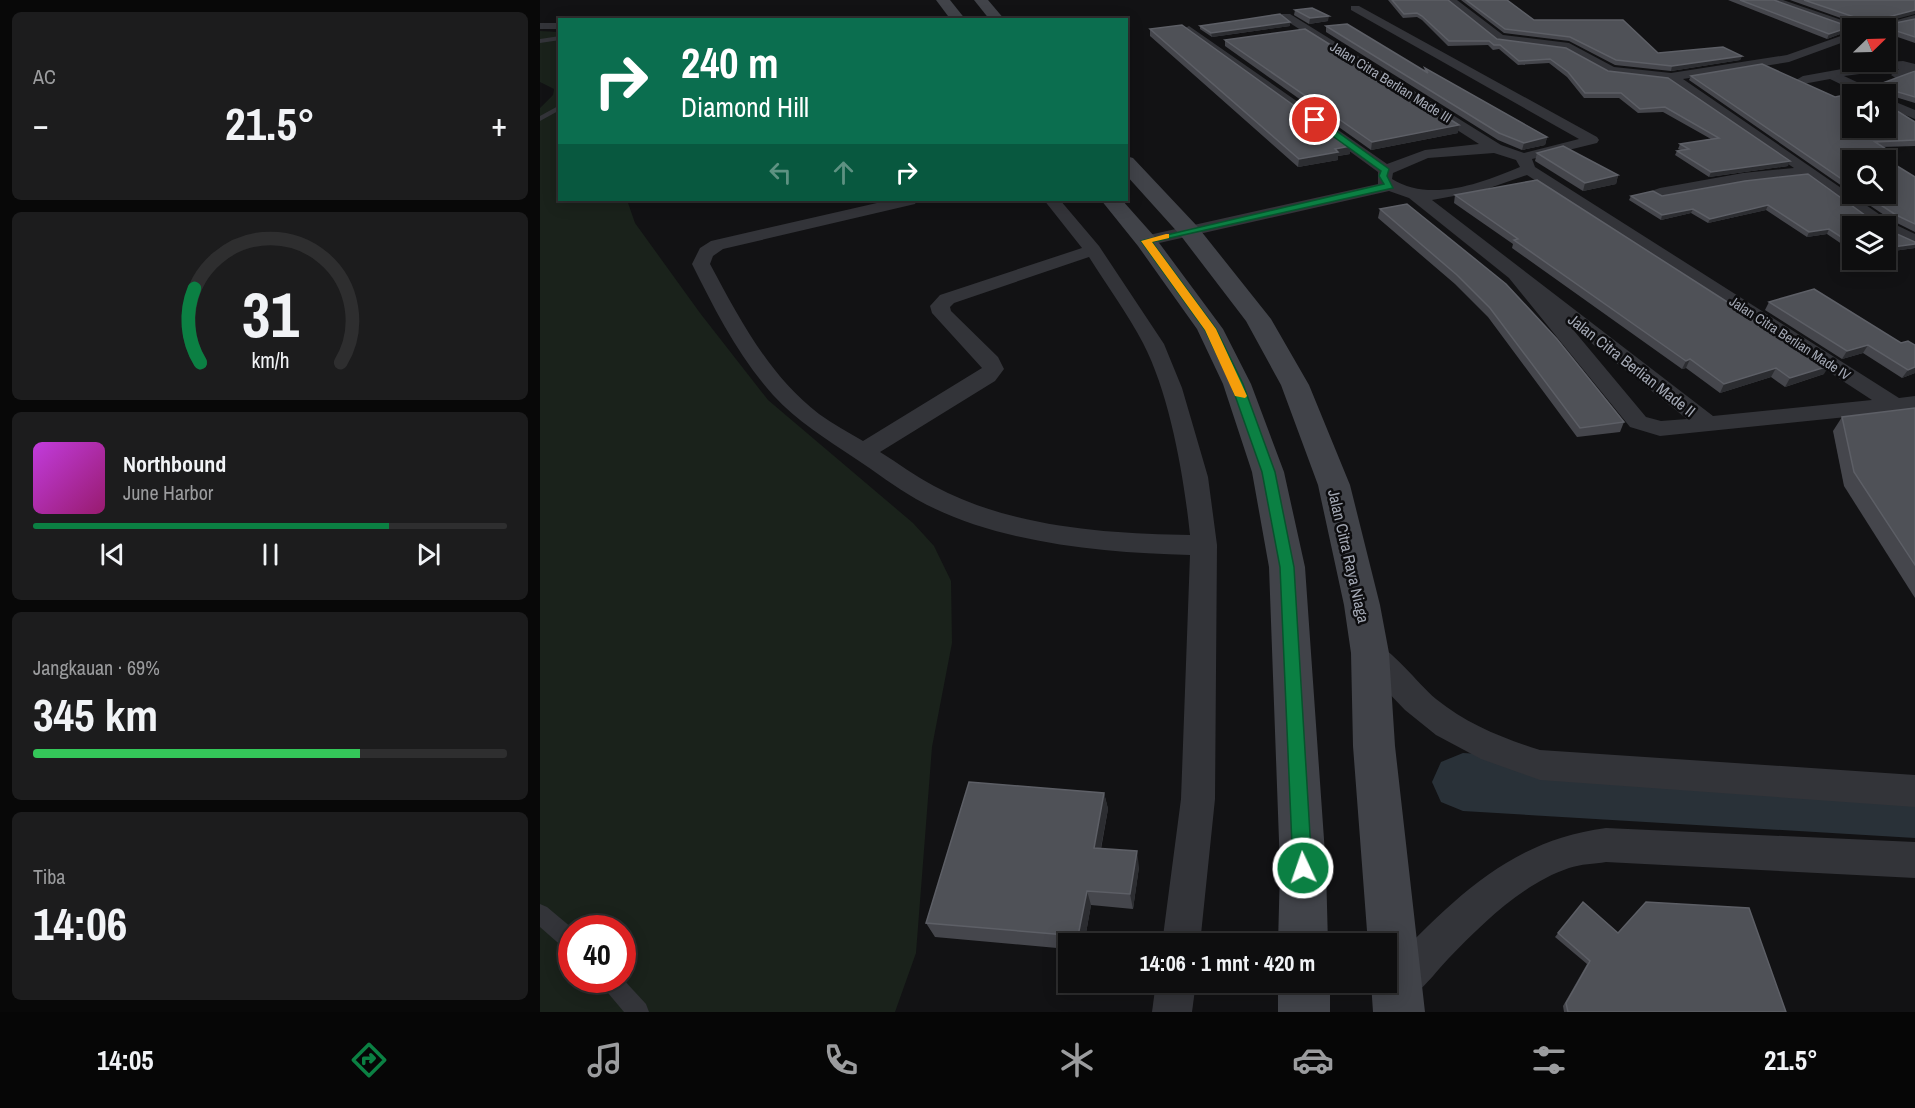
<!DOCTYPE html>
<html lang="id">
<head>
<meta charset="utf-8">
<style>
	body { margin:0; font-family:"Archivo Narrow",sans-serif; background:#1c1c1d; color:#f1f3f6; height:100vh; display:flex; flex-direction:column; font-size:22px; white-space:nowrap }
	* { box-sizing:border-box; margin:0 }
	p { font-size:20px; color:#9b9c9e }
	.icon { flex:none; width:33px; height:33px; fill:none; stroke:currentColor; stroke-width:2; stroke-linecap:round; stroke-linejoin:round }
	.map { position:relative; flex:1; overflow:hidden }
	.drawer { display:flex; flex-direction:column; gap:12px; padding:12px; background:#080808; width:540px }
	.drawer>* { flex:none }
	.guide { position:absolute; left:18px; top:18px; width:570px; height:183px; border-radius:0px; box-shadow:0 3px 15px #0003,0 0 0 2px #2e2e2f; background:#0b6e4f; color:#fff; overflow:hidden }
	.needle { width:39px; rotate:67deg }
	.buttons { position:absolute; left:1302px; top:18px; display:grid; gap:12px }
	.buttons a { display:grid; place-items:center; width:54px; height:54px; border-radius:0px; background:#0e0e0f; box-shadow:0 3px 15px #0003,0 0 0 2px #2e2e2f; font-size:30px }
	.speed { position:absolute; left:18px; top:915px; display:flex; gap:12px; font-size:30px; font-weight:700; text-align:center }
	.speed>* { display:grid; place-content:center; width:78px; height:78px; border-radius:50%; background:#0e0e0f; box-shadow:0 3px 15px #0003,0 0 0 2px #2e2e2f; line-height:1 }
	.speed .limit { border:9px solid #d22; background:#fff; color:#111 }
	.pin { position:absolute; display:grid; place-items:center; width:51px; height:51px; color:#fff; margin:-26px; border:3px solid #fff; border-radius:50%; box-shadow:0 2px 6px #0007 }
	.me { position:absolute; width:66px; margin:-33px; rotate:357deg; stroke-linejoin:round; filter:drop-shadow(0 0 4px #0008) }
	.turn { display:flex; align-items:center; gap:21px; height:126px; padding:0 24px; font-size:27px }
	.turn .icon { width:78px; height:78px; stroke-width:2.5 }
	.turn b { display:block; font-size:42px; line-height:51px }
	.lanes { display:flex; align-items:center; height:57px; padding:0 24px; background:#0003; justify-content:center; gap:30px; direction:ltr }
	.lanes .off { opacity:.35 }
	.big { font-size:45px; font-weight:700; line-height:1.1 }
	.drawer .card { flex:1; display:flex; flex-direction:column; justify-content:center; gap:9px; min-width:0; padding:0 21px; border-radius:9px; background:#1c1c1d }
	.drawer .dial { align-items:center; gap:0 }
	.dial svg { height:156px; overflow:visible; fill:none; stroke:#2e2e2f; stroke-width:7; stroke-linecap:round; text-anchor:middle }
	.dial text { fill:#f1f3f6; stroke:none }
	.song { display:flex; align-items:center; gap:18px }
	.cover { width:72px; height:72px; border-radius:9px; background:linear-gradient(135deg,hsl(290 70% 55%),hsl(320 70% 35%)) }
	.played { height:6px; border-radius:3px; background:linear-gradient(90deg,#0b8043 75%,#2e2e2f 75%) }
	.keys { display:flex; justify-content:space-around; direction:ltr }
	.heat { display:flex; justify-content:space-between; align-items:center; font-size:33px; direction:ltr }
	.charge { height:9px; border-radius:4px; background:linear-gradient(90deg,#34c759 69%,#2e2e2f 0) }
	.trip { position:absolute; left:518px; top:933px; width:339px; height:60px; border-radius:0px; background:#0e0e0f; box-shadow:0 3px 15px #0003,0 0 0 2px #2e2e2f; font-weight:700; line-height:60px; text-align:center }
	.tab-bar { display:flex; height:96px; justify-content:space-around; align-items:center; background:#060606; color:#9b9c9e }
	.tab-bar .icon { width:42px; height:42px }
	.tab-bar .current { color:#0b8043 }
	.tab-bar b { font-size:27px; color:#f1f3f6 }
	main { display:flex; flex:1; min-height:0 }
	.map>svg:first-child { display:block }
</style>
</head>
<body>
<main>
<section class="drawer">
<div class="card"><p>AC</p>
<div class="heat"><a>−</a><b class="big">21.5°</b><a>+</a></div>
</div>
<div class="card dial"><svg viewBox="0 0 100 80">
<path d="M14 69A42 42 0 1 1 86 69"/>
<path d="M14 69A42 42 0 0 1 11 31" stroke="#0b8043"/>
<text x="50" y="56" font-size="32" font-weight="700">31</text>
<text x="50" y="72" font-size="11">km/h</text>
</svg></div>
<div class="card">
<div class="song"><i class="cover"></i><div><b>Northbound</b><p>June Harbor</p></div></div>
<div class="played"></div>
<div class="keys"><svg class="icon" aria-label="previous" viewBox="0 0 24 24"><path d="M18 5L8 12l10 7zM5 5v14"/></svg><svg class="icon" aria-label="pause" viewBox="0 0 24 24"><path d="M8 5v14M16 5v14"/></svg><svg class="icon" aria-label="next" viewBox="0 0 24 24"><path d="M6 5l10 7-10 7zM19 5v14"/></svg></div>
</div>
<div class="card"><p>Jangkauan · 69%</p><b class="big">345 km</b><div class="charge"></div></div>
<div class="card"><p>Tiba</p><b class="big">14:06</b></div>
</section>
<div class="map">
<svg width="1375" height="1012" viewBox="0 0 1375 1012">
	<rect width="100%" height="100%" fill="#121214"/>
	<path fill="#1a221b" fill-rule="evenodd" d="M0,31l19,1 1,168h67l8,23 65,90 68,87 145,123 21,23 17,35 1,62 -20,104 -16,206 -21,59h-355v-904l13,-13 1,-6 -14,-7zM32,928h50v52h-50z"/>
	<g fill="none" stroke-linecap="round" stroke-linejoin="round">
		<polygon fill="#293138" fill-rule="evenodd" points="923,753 1375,778 1375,838 923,811 901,802 892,782 901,762"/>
		<g fill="#333439" fill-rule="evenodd">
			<polygon points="20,36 20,40 0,43 0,39"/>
			<polygon points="20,105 20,110 0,121 0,116"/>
			<polygon points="0,904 7,907 32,928 32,952 25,949 0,927"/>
			<polygon points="82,978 106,1004 109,1012 84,1012 63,987 60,980"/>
		</g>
		<g fill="#333439" fill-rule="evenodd">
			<polygon points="905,0 917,0 963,35 1029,43 1074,67 1131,73 1247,55 1312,32 1312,39 1249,62 1143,79 1352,223 1375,234 1375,246 1346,233 1346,226 1335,226 1266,176 1203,183 1120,198 1114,196 1112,193 1114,190 1120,188 1203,173 1254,168 1127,80 1067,73 1026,50 956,41"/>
			<polygon points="1227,0 1243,0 1325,28 1312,30"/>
			<path d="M811,6h8l238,131 2,3 -2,3 -65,16 3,8 364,231 16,-2v14l-255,26 -30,-9 -121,-149 -100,-80 -20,-7 -243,55 -6,-1 -3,-4 3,-4 238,-53v-12l-193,-141 -2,-2 6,-3 198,138 38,-14 54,-6 -197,-126v-4h8l211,131 23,8 55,-14 -228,-129zM954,153l22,7 4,7c-38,16 -90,36 -128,12l1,-6 35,-15zM987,175l345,225 -159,16 -281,-216 49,-9zM1030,326l117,93 -26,2 -15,-4z"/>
			<polygon points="1375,15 1375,21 1346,29 1328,28"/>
			<rect x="0" y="23" width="20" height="6"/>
			<polygon points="1363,61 1375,64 1375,70 1357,79 1351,75 1359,69 1304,76 1336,91 1337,94 1321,94 1290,79 1263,84 1256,80 1263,76 1335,63"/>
			<polygon points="1346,98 1375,110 1375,119 1346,107"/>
			<path d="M350,200h27l-2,4 -192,45 -10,7 -3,8c29,54 59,112 109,150 14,10 29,18 44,27l119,-73 -50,-55 -2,-7 10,-11 142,-47 -38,-48h16l39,46 65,98 18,44 26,89 9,68 -2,254 -15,145h-38l19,-145 9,-244c-88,-2 -196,-12 -274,-56 -21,-12 -40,-27 -60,-40 -30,-20 -59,-38 -83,-64 -35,-39 -58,-85 -81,-131l8,-16 11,-7zM549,257c18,29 39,57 54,86 27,52 41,134 47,192 -84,-1 -180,-8 -256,-49 -19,-10 -36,-23 -54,-34l115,-71 9,-12 -6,-12 -47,-46 -1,-4 4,-4z"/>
			<path d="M830,641c23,8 46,41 66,58 31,25 66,39 104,51l375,25v32l-375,-27 -59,-21 -45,-24 -31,-25 -46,-48 -4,-9 4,-9z"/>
			<path d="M1066,828l309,14v36l-309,-16c-12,2 -25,2 -37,6 -47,16 -87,56 -121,91 -16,17 -29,37 -51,46l-14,-6 -6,-14 1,-3h8v-14c67,-67 121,-127 220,-140z"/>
			<polygon points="616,982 656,982 652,1012 612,1012"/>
		</g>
		<g fill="#414349" fill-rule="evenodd">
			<polygon points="396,0 410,0 426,20 411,20"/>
			<polygon points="434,0 448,0 465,20 450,20"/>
			<polygon points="586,156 593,158 657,226 731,319 769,385 810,485 840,605 849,653 855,746 885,1012 833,1012 831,982 846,982 846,944 828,944 813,746 811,653 804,605 778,485 741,385 706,321 641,236 586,175"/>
			<polygon points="561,200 582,200 614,236 683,329 711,384 744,472 765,567 786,868 788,944 738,944 740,868 729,567 712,472 683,384 657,329 598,246"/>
			<rect x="738" y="982" width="52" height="30"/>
		</g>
	</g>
	<g fill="#45464c">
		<polygon points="848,0 908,0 957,39 1068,71 1248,166 1169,177 1135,155 1137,151 1141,150 1138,149 1140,144 1171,139 1123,112 1098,113 1079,98 1044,98 1027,77 1009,63 978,65 959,49 953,50 948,45 908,46 882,20 877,17 863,18"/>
		<polygon points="921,0 967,0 994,20 1118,53 1202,56 1200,60 1131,71 1075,65 1029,41 964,33"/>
		<polygon points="1188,0 1234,0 1310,27 1308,31 1287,39"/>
		<polygon points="1250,0 1375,0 1326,27"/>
		<polygon points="755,10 788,21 769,24 754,15"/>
		<polygon points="1375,19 1375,43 1346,33 1346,28 1340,28 1341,26"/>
		<polygon points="660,26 750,26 672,37 660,29"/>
		<polygon points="786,26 884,71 885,68 1007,137 1005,145 982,150 958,140 786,32"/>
		<polygon points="610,29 810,154 798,156 798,160 758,167 610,36"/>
		<polygon points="685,40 918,133 831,150 685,46"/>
		<polygon points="1375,71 1375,103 1339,92 1337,89 1340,84"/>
		<polygon points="1151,76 1295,97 1375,122 1375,146 1342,147 1346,149 1343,154 1339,155 1375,177 1375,232 1353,221 1313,194 1346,194 1312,160 1312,193 1149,80"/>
		<polygon points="997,153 1078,175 1076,184 1043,191 995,161"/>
		<polygon points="1205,181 1336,223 1348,230 1375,242 1375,248 1346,252 1312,226 1312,251 1287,234 1267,237 1226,210 1168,223 1151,213 1121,220 1089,200 1091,196 1122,196"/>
		<polygon points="915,195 1200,310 1282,358 1281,360 1284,374 1245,387 1231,377 1180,393 1146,368 1142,369 972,248 973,244 914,203"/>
		<polygon points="867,204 1084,422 1080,432 1037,437 948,317 915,284 838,218 840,209"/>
		<polygon points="1274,289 1375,373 1362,378 1323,353 1302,359 1225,310 1229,302"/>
		<polygon points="1375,408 1375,598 1304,486 1293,431 1302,417"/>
		<polygon points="564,793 568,809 561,849 599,867 593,909 551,905 544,944 528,944 528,949 395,937 386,923"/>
		<polygon points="1043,902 1078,933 1246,1012 1024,1012 1023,1006 1047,964 1015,937"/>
	</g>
	<g fill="#2c2d31">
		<polygon points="1375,10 1375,14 1326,27 1329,22"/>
		<polygon points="789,16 788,21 769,24 770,18"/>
		<polygon points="750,22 750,26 672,37 671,33"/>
		<polygon points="1310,27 1308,31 1287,39 1289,34"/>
		<polygon points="1202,56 1200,60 1131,71 1132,66"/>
		<polygon points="919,125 918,133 831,150 832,142"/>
		<polygon points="1007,137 1005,145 982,150 984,143"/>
		<polygon points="810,146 810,154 798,156 798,160 758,167 759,159 795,149"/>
		<polygon points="1250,161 1248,166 1169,177 1171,172"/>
		<polygon points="1078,175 1076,184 1043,191 1045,183"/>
		<polygon points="1228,205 1226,210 1168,223 1170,219"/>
		<polygon points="1153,209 1151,213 1121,220 1122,215"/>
		<polygon points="1289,229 1287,234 1267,237 1269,232"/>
		<polygon points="1375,244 1375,248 1346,252 1346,248"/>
		<polygon points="1328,345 1323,353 1302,359 1307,351"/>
		<polygon points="1150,359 1146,368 1142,369 1146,361"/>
		<polygon points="1289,366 1284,374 1245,387 1250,378"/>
		<polygon points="1375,367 1375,373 1362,378 1368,370"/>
		<polygon points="1236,368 1231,377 1180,393 1184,384"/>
		<polygon points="564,793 568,809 558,863 554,848"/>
		<polygon points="597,851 599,867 593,909 590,894"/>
		<polygon points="547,891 551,905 544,944 540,944 538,936"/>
	</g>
	<g fill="#4f5157" stroke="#5d5f66" stroke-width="1.5">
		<polygon points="852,0 908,0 957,39 1026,48 1068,71 1128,78 1250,161 1171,172 1137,151 1149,149 1140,144 1179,138 1125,107 1100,109 1081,93 1045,93 1028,72 1010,59 979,61 960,45 954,45 949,41 909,41 882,16 877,13 864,14"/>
		<polygon points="926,0 967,0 994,20 1083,20 1118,53 1183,47 1202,56 1132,66 1076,60 1030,37 965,29"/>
		<polygon points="1200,0 1234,0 1310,27 1289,34"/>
		<polygon points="1264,0 1375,0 1375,10 1329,22"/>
		<polygon points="772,8 789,16 770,18 755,10"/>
		<polygon points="740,14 750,22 671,33 660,26 708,19"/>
		<polygon points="1375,19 1375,37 1341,26"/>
		<polygon points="807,24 888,73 885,68 1007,137 984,143 959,133 786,26"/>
		<polygon points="642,25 810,146 795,149 798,152 759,159 610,29"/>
		<polygon points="765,29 919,125 832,142 685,40"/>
		<polygon points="1222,64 1295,97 1325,91 1330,94 1312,94 1312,128 1346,128 1346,104 1375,122 1375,140 1335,142 1346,149 1331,150 1375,177 1375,224 1356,215 1324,194 1346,194 1346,160 1312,160 1312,186 1151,76"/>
		<polygon points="1375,71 1375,97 1341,87 1340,84"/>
		<polygon points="1023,146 1078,175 1045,183 997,153"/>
		<polygon points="1268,174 1336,223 1346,224 1348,230 1375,242 1375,244 1346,248 1346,226 1312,226 1312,244 1289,229 1269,232 1228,205 1170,219 1153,209 1122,215 1091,196 1113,191 1122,196 1205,181"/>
		<polygon points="997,180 1192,305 1200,310 1205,309 1282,358 1279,359 1289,366 1250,378 1236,368 1184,384 1150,359 1146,361 974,240 978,239 915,195"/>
		<polygon points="867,204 966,284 1017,339 1084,422 1040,428 950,308 917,275 840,209"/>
		<polygon points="1274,289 1361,343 1368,341 1375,345 1375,367 1368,370 1328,345 1307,351 1229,302"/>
		<polygon points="1375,408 1375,565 1314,472 1302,417"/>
		<polygon points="429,782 564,793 554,848 597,851 590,894 547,891 538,936 386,923"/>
		<polygon points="1043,902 1078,933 1106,902 1209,908 1246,1012 1028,1012 1026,1003 1050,961 1018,933"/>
	</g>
	<polygon fill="#0b8043" stroke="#07532c" stroke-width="1.5" points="772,118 778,118 849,169 847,176 853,188 612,242 676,329 703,384 735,472 754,567 772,868 769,874 763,877 756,874 753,868 740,567 722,472 691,384 665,330 601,241 844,184 839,176 841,171 772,121"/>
	<polygon fill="#f59e0b" points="626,234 629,234 629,238 612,242 676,329 707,396 705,398 695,396 665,330 601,241"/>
	<g text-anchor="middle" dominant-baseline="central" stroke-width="5" stroke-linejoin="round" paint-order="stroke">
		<g font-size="14" fill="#a4a9b5" stroke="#0d0d0f">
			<text transform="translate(851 82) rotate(32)">Jalan Citra Berlian Made III</text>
			<text transform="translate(1250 338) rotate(33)">Jalan Citra Berlian Made IV</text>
		</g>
		<g font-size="16" fill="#a4a9b5" stroke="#0d0d0f">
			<text transform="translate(1092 365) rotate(38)">Jalan Citra Berlian Made II</text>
			<text transform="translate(809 556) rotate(77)">Jalan Citra Raya Niaga</text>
		</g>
	</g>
</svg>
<div class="buttons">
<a><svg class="needle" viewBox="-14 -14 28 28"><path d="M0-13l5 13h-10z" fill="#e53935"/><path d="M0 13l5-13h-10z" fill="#9b9c9e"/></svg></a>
<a><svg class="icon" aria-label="sound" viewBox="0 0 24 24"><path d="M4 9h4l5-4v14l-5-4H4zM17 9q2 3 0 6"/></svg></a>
<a><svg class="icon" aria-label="search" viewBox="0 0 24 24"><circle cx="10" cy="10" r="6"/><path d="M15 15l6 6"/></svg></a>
<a><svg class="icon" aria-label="layers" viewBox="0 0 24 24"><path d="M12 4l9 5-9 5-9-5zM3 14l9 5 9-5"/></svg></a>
</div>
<div class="speed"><div class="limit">40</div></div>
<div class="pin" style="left:775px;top:120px;background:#d93025"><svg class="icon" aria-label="arrive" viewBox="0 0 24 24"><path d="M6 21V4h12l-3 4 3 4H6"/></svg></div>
<svg class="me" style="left:763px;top:868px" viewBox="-20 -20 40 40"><circle r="17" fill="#0b8043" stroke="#fff" stroke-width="3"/><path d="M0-11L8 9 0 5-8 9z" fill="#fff"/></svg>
<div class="trip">14:06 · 1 mnt · 420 m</div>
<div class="guide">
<div class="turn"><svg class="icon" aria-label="right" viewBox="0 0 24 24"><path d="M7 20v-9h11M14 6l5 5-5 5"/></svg><div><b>240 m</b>Diamond Hill</div></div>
<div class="lanes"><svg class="icon off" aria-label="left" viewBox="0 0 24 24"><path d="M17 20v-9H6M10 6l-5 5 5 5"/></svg><svg class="icon off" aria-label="ahead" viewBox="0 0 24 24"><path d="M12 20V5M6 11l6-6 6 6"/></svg><svg class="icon" aria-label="right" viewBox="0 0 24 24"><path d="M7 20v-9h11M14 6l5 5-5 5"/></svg></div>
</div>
</div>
</main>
<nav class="tab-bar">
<b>14:05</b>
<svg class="icon current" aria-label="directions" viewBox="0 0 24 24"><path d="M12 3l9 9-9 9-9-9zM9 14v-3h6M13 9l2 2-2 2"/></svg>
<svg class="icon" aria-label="music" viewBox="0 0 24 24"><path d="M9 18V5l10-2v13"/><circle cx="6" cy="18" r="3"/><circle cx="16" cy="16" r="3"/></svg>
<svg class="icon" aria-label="phone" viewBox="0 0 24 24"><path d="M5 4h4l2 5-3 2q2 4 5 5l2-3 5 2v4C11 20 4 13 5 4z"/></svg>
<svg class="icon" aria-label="climate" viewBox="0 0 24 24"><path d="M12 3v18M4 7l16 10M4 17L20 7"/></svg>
<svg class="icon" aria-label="car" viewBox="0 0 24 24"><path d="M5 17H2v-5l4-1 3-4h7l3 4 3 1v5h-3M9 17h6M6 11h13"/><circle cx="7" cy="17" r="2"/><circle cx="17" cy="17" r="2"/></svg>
<svg class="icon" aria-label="filters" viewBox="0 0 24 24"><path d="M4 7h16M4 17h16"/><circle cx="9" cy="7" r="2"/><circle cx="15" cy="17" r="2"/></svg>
<b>21.5°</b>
</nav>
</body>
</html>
